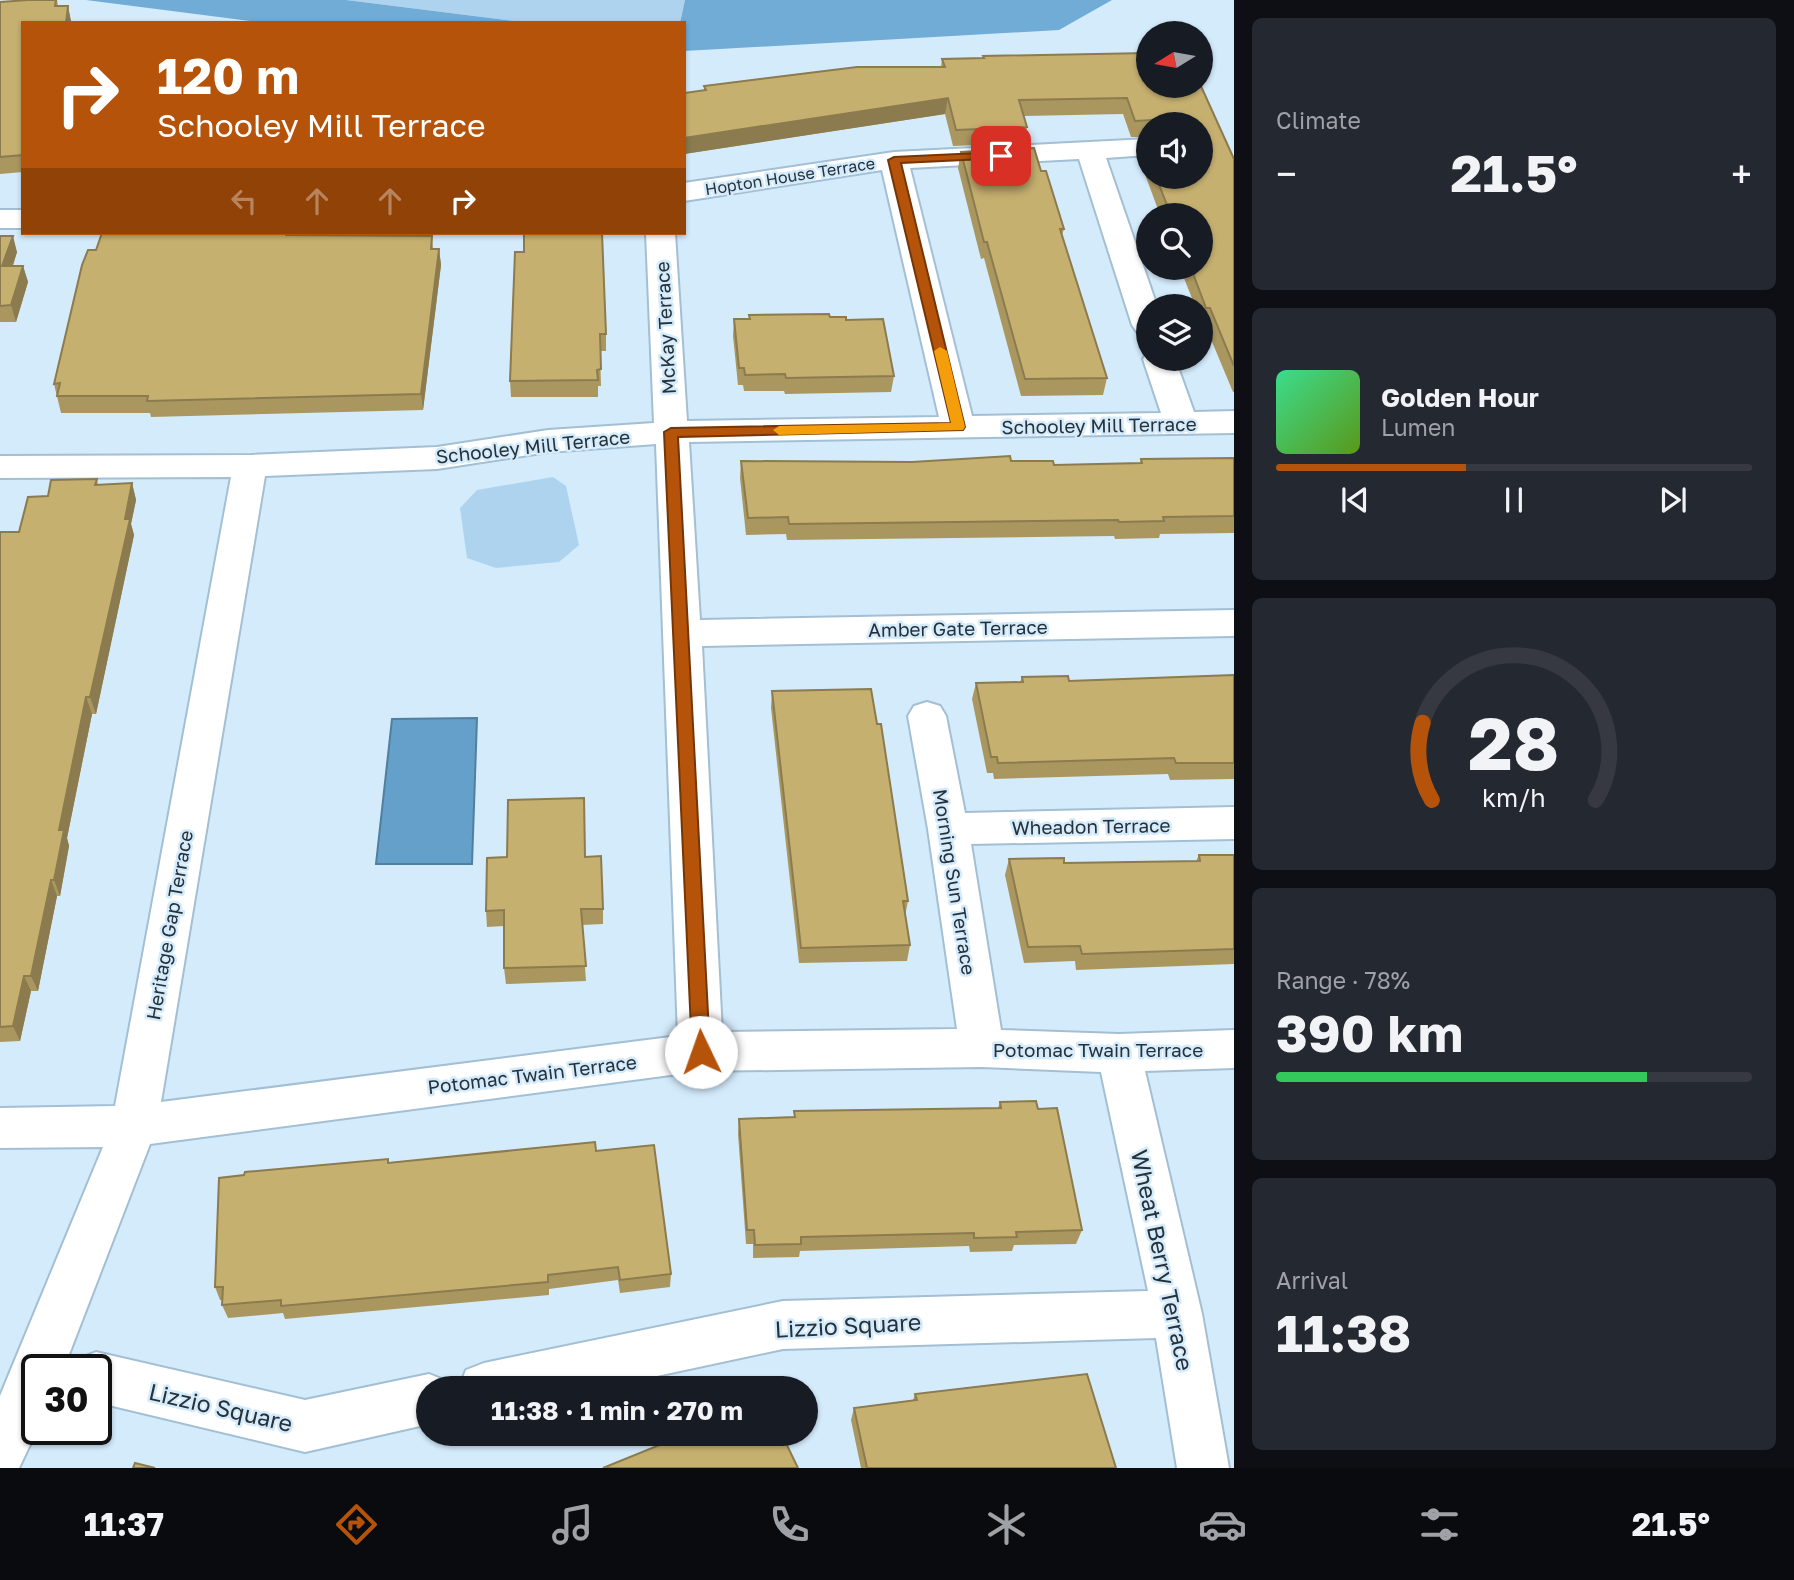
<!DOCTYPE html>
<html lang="en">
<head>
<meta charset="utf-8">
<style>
	body { margin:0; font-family:"Golos Text",sans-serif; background:#242831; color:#f1f3f6; height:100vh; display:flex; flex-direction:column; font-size:26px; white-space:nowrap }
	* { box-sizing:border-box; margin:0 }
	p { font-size:23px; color:#9ea1a6 }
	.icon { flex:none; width:38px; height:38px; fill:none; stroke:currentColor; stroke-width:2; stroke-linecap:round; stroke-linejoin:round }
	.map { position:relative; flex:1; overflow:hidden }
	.sheet { display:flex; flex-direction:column; gap:18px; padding:18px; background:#0d0f14; width:560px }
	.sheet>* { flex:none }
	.banner { position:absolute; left:21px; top:21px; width:665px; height:214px; border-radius:0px; box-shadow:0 2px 5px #0004; background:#b45309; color:#fff; overflow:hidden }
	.needle { width:46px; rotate:259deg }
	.tools { position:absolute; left:1136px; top:21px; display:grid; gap:14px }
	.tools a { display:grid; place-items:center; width:77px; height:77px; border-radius:50%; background:#171b24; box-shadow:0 2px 5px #0004; font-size:35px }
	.speed { position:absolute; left:21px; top:1354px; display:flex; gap:14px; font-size:35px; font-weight:700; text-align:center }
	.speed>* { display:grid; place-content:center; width:91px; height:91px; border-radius:50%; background:#171b24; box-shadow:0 2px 5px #0004; line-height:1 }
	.speed .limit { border:4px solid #111; border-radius:10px; background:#fff; color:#111 }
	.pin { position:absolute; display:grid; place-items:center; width:60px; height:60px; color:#fff; margin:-30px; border-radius:14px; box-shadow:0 4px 10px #0006 }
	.me { position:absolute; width:77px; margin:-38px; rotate:357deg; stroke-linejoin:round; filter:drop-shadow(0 0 5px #0008) }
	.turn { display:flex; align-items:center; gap:24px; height:147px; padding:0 21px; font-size:32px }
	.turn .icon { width:91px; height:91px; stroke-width:2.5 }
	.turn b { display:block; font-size:49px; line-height:60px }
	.lanes { display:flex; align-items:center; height:66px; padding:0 21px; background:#0003; justify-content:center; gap:35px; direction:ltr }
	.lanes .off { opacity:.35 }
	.big { font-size:52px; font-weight:700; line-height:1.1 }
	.sheet .tile { flex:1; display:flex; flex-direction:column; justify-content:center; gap:10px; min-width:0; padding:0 24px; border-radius:10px; background:#242831 }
	.sheet .dial { align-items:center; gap:0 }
	.dial svg { height:182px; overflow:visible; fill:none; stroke:#363941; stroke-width:7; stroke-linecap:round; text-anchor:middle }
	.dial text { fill:#f1f3f6; stroke:none }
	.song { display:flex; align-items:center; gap:21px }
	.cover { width:84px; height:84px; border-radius:10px; background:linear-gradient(135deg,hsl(150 70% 55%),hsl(90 70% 35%)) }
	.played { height:7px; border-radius:4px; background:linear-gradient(90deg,#b45309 40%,#363941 40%) }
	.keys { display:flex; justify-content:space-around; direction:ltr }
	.heat { display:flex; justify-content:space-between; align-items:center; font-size:38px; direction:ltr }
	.charge { height:10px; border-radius:5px; background:linear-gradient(90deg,#34c759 78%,#363941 0) }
	.trip { position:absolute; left:416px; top:1376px; width:402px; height:70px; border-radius:35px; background:#171b24; box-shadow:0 2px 5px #0004; font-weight:700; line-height:70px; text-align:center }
	.dock { display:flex; height:112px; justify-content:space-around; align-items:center; background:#090b0e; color:#9ea1a6 }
	.dock .icon { width:49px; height:49px }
	.dock .on { color:#b45309 }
	.dock b { font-size:32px; color:#f1f3f6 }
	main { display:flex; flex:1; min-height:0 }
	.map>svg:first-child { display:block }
</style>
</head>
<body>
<main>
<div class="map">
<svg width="1234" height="1468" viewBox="0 0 1234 1468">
	<rect width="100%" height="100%" fill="#d4ebfc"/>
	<g fill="#aed3ef">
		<polygon points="346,0 685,0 680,23 529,23"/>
		<polygon points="553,477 566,486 579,545 559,562 496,568 467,558 460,508 477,490"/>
	</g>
	<g fill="#70acd6">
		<polygon points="86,0 346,0 529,23 266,23"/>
		<polygon points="685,0 1112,0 1059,30 684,51 684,23 680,23"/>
	</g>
	<polygon fill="#65a0ca" stroke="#527f9e" stroke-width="2" points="477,718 472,864 376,864 392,719"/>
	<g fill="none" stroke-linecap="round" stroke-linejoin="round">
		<g stroke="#a3bfd3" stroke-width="4">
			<g id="minor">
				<path d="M1148,139v16l-42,3 51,148h-9v28l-11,-2 -5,-7 -53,-166 -169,9 62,248 189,-3 -18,-54 5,-7v7h27l19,53 40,-1v22l-545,9 11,178 534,-10v26l-532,10 20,386 235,-3 -29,-200 -20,-113 6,-10 13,-4 13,4 6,10 19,97 269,-6v32l-263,5 30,186 118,4 115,-4v38l-89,3 57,243 27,154h-52l-21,-130 -373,11 -182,39h-142l7,-18 18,-7 299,-62 365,-10 -47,-219 -119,-5 -281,4 -551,73 -87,226h-26v60l-18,38h-19v-72l103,-249 -103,1v-40l115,-2 116,-629 -231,1v-22l250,-1 187,-8 111,-17 106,-7 -8,-190h29l12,188 252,-4 -57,-247 -198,31v-18l210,-31zM656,444l22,592 -517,66 104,-626 172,-7 111,-17z"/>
				<rect x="0" y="210" width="23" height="18"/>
				<polygon points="96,1352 305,1400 429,1374 447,1381 450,1388 429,1388 429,1424 305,1452 96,1402 96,1370 74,1370 78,1359"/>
			</g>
		</g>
		<use href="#minor" fill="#fff" fill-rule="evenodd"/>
	</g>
	<g fill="#aa9760">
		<polygon points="57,0 58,6 68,6 71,23 23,23 23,172 0,174 0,2"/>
		<polygon points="1148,53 1234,159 1234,392 1233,392 1205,325 1202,325 1200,322 1200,306 1195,306 1180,268 1200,268 1200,215 1160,215 1139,158 1143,142 1148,142 1148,177 1200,177 1200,124 1148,124 1148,137 1131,137 1123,114 1024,116 1027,127 1024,143 953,146 945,114 684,154 684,93 704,90 704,86 941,67 942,59 983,58 983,56"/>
		<polygon points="961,152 1041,171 1064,229 1062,235 1107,378 1103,395 1021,396 984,258 981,259 958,168"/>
		<polygon points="102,233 290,233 290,235 432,236 433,249 439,249 441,265 423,410 151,417 150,413 61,413 54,384"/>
		<polygon points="0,236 17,252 13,266 23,266 28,282 16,322 0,322"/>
		<polygon points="524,252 606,334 606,351 600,351 601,386 598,386 598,397 511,397 510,381"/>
		<polygon points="830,317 846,320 894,376 891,392 785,394 784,391 744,391 743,385 738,385 733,336 734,319"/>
		<polygon points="1234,458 1234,533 1160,534 1159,538 1115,539 1114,536 787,540 786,534 746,535 740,478 741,461 1011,461 1054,465 1140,463 1141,459"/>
		<polygon points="97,479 98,485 132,483 136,500 131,524 134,535 96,714 92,714 67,838 69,846 60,896 57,896 38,991 31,991 20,1041 0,1042 0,532 19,532 48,496"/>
		<polygon points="1234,675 1234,779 1170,780 1168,774 994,779 993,773 987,773 972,699 976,683 1020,682 1022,677 1069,681"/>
		<polygon points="772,691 877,724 908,901 905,916 910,945 907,961 799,963 771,708"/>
		<polygon points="1199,855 1234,855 1234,964 1076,970 1075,961 1024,963 1005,875 1009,859 1064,863 1196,861"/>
		<polygon points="585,857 603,909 603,924 582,925 586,981 506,984 504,968 504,926 487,927 486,911"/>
		<polygon points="1000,1102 1038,1109 1082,1230 1076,1244 1014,1245 1012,1251 970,1252 969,1246 800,1251 799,1257 753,1258 753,1244 746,1244 738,1134 739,1119 794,1118 794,1111 998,1108"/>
		<polygon points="596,1151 671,1274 670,1287 620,1293 618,1280 549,1289 549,1295 285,1319 283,1313 228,1318 222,1305 222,1300 220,1300 215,1287 388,1159 389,1163"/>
		<polygon points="915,1394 1116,1468 861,1468 851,1420 854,1408 913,1400"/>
	</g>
	<g fill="#8b7b4e">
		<polygon points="68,6 71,21 71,23 66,23"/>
		<polygon points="948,98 945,114 684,154 684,138"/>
		<polygon points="13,236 17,252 7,282 2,266"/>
		<polygon points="439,249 441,265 423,410 421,394"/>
		<polygon points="23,266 28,282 16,322 11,305"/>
		<polygon points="132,483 136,500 131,524 134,535 96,714 90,697"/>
		<polygon points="86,697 92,714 67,838 69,846 60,896 54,880 59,830"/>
		<polygon points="51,880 57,896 38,991 31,976"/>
		<polygon points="24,976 31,991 20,1041 13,1026"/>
	</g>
	<g fill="#c6b070" stroke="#8b7b4e" stroke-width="2">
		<polygon points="28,0 56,0 55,6 68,6 66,23 23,23 23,155 0,157 0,2"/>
		<polygon points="1148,53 1148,86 1200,86 1200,84 1234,159 1234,366 1210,308 1206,308 1191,268 1200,268 1200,215 1171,215 1156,177 1200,177 1200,124 1154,124 1152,120 1135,121 1127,98 1019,100 1027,127 956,130 948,98 684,138 684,93 706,90 704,86 857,67 945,67 942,59 984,58 983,56"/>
		<polygon points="1143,142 1148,142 1148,156"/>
		<polygon points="1034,148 1041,171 1046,171 1064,229 1060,229 1107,378 1025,379 987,242 984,242 961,152"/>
		<polygon points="102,233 286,233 286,235 432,236 431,249 439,249 421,394 147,401 148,396 57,396 60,383 54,384 82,265 88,250 96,250"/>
		<polygon points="524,233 602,233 606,334 600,334 601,369 597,370 598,380 510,381 515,252 524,252"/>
		<polygon points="0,236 13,236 2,266 23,266 11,305 0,306"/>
		<polygon points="829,314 830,317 846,317 846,320 883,319 894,376 786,378 785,374 745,375 744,368 739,368 734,319 750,319 749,315"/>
		<polygon points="1010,456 1011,461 1053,461 1054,465 1142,463 1141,459 1234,458 1234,516 1163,517 1164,521 1119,522 1118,520 789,524 788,517 748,518 741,461 912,462"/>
		<polygon points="97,479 95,485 132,483 125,519 130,519 90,697 86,697 59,830 64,830 54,880 51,880 31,976 24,976 13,1026 0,1027 0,532 19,532 28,497 48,496 51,480"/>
		<polygon points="1234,675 1234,763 1176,763 1174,758 998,763 997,757 991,757 976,683 1023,682 1022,677 1068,676 1069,681"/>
		<polygon points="871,689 877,724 881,724 908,901 903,901 910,945 801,948 772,691"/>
		<polygon points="584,798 585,857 601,856 603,909 581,909 586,966 504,968 504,910 486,911 487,858 507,857 508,800"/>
		<polygon points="1199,855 1234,855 1234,949 1082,954 1080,946 1028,947 1009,859 1064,858 1064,863 1200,861"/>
		<polygon points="1036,1101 1038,1109 1057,1108 1082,1230 1016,1232 1017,1237 974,1238 974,1233 801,1237 801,1244 755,1245 754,1230 747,1230 739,1119 795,1117 794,1111 1001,1108 1000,1102"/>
		<polygon points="595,1142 596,1151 654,1145 671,1274 620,1280 618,1267 548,1275 548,1282 281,1306 281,1300 222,1305 223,1287 215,1287 219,1178 244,1175 245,1172 388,1159 388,1163"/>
		<polygon points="1087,1374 1116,1468 867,1468 854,1408 917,1400 915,1394"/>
		<polygon points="689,1433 781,1433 798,1468 603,1468"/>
		<polygon points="135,1463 155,1468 133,1468"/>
	</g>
	<polygon fill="#b45309" stroke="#753606" stroke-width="2" points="1001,152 1005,153 1005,158 901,163 965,427 963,430 678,437 710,1052 707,1058 701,1060 694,1058 692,1052 664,432 671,428 951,423 888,160 894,157"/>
	<polygon fill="#f59e0b" points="940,347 947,351 965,427 963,430 779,435 773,430 779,426 951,423 934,351"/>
	<g text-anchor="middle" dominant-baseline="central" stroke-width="5" stroke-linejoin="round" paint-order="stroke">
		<g font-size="16" fill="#263139" stroke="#d4ebfc">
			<text transform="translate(790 176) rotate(-9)">Hopton House Terrace</text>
		</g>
		<g font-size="19" fill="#263139" stroke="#d4ebfc">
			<text transform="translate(665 328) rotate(-93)">McKay Terrace</text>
			<text transform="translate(1099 425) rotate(-1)">Schooley Mill Terrace</text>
			<text transform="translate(533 446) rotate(-6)">Schooley Mill Terrace</text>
			<text transform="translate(958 628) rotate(-1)">Amber Gate Terrace</text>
			<text transform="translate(1091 826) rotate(-1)">Wheadon Terrace</text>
			<text transform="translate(955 882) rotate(81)">Morning Sun Terrace</text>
			<text transform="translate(169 925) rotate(-80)">Heritage Gap Terrace</text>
			<text x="1098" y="1049">Potomac Twain Terrace</text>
			<text transform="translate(532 1074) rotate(-7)">Potomac Twain Terrace</text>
		</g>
		<g font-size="23" fill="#263139" stroke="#d4ebfc">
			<text transform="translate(1163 1260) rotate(78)">Wheat Berry Terrace</text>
			<text transform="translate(848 1325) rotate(-3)">Lizzio Square</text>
			<text transform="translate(221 1407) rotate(13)">Lizzio Square</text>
		</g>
	</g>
</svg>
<div class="tools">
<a><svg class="needle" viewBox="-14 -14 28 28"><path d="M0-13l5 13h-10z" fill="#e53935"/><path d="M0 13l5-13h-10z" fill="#9ea1a6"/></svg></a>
<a><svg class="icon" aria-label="sound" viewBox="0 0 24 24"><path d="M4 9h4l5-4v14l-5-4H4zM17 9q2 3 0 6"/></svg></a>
<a><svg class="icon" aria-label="search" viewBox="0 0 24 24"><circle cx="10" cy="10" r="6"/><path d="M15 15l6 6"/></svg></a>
<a><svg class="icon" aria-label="layers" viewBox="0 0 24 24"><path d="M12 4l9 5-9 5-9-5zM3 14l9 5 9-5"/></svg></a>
</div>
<div class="speed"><div class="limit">30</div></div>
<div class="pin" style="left:1001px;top:156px;background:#d93025"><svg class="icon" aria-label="arrive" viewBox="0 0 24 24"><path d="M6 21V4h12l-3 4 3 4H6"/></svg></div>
<svg class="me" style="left:701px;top:1052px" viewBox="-20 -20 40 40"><circle r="19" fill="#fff"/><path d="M0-13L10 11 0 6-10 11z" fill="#b45309"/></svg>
<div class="trip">11:38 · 1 min · 270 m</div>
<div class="banner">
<div class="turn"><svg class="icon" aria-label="right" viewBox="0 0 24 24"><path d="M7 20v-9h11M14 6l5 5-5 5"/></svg><div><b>120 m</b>Schooley Mill Terrace</div></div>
<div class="lanes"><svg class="icon off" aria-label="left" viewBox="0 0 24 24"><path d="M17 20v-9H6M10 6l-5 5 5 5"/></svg><svg class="icon off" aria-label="ahead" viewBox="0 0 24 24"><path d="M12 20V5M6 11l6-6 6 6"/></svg><svg class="icon off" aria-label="ahead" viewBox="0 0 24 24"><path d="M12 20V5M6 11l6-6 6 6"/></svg><svg class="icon" aria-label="right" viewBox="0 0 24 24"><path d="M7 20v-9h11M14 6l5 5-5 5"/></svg></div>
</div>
</div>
<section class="sheet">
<div class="tile"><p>Climate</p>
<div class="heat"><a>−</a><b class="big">21.5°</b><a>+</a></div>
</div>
<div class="tile">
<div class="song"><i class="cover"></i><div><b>Golden Hour</b><p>Lumen</p></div></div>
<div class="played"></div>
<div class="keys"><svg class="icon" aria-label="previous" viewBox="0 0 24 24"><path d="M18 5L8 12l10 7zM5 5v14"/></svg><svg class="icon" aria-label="pause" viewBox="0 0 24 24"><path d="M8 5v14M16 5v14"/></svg><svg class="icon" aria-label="next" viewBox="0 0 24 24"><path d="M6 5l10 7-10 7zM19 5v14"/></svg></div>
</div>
<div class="tile dial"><svg viewBox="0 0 100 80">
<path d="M14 69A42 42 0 1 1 86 69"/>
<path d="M14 69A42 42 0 0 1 10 35" stroke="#b45309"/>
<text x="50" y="56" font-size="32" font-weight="700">28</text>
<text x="50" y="72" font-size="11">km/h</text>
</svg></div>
<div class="tile"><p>Range · 78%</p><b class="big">390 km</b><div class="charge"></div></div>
<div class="tile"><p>Arrival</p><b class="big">11:38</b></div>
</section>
</main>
<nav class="dock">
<b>11:37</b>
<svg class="icon on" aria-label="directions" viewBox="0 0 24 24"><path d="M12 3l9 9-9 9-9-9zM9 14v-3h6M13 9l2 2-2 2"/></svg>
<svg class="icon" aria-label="music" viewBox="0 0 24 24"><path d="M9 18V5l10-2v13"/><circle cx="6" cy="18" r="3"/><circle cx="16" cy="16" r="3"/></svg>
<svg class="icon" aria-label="phone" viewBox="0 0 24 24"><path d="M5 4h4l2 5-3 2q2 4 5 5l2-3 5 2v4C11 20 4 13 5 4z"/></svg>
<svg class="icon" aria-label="climate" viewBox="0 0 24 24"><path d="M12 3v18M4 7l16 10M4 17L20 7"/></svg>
<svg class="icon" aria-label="car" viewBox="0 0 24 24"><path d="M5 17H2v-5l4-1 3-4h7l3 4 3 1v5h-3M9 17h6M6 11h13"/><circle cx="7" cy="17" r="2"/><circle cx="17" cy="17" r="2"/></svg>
<svg class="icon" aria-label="filters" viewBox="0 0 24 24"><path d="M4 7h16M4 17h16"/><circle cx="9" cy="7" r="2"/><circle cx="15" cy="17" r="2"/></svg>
<b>21.5°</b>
</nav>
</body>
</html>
